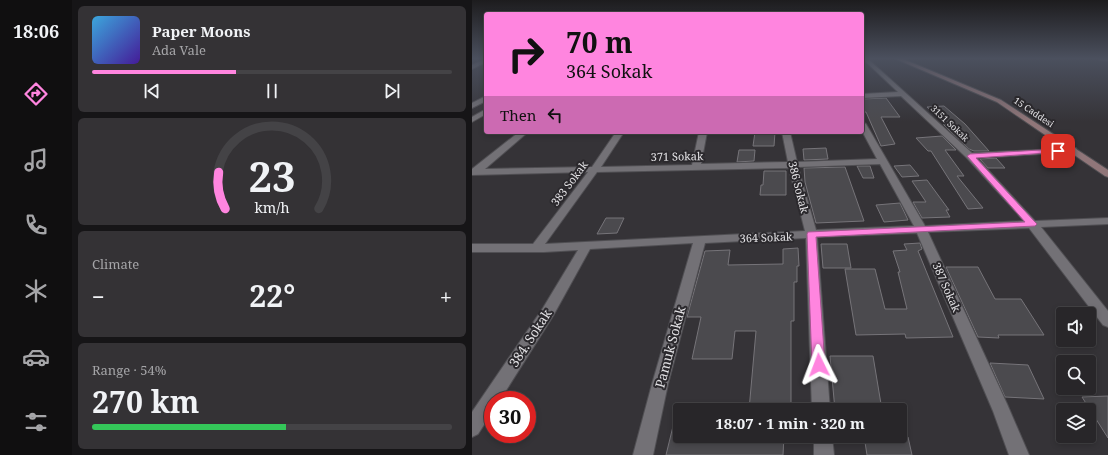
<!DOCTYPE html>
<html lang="en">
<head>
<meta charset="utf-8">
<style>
	body { margin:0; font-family:"Noto Serif",serif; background:#343235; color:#f1f3f6; height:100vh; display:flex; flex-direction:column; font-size:15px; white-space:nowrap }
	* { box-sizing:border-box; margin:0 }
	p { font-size:13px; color:#a5a5a8 }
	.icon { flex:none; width:22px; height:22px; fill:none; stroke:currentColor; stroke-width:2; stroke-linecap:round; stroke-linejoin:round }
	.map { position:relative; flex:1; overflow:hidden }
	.panel { display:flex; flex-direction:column; gap:6px; padding:6px; background:#161517; width:400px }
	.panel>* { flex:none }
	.hud { position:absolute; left:12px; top:12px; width:380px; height:122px; border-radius:4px; box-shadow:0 2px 6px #0003,0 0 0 1px #444346; background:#ff85df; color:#111; overflow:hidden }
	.buttons { position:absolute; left:584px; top:307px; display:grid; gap:8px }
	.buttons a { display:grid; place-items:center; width:40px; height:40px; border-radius:4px; background:#282629; box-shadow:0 2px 6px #0003,0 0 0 1px #444346; font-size:20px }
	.speed { position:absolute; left:12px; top:391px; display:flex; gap:8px; font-size:20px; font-weight:700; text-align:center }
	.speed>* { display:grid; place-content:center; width:52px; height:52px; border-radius:50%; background:#282629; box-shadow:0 2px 6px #0003,0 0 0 1px #444346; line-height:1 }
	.speed .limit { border:6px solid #d22; background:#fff; color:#111 }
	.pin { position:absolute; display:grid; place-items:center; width:34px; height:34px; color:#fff; margin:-17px; border-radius:8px; box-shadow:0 2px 6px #0006 }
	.me { position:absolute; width:44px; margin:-22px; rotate:357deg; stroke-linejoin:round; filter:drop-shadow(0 0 3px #0008) }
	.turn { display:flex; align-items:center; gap:14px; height:84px; padding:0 16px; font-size:18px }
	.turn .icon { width:52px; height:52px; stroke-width:2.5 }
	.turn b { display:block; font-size:28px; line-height:34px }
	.then { display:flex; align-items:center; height:38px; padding:0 16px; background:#0003; gap:8px; font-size:15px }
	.big { font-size:30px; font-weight:700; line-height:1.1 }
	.panel .tile { flex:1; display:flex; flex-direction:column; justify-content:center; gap:6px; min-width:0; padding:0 14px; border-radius:6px; background:#343235 }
	.panel .dial { align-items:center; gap:0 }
	.dial svg { height:104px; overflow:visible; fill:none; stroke:#444346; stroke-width:7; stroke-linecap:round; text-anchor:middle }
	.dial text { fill:#f1f3f6; stroke:none }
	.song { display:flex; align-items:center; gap:12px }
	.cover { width:48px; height:48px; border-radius:6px; background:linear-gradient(135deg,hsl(200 70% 55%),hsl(260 70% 35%)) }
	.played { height:4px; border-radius:2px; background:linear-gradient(90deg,#ff85df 40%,#444346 40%) }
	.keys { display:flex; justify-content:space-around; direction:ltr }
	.heat { display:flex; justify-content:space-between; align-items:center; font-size:22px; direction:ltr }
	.charge { height:6px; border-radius:3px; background:linear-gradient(90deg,#34c759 54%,#444346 0) }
	.trip { position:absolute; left:201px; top:403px; width:234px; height:40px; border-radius:4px; background:#282629; box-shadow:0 2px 6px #0003,0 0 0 1px #444346; font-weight:700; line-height:40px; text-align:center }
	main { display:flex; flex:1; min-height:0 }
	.menu { display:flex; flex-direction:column; width:72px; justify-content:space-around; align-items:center; background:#100f10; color:#a5a5a8 }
	.menu .icon { width:28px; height:28px }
	.menu .current { color:#ff85df }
	.menu b { font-size:18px; color:#f1f3f6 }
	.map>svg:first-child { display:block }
</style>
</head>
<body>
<main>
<nav class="menu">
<b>18:06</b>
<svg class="icon current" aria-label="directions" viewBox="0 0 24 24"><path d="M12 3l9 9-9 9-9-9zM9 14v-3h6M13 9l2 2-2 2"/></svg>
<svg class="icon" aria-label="music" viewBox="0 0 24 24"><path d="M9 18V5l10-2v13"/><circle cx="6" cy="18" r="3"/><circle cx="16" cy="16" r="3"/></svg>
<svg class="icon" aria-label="phone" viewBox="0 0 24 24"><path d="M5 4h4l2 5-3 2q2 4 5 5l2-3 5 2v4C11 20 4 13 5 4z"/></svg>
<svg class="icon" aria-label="climate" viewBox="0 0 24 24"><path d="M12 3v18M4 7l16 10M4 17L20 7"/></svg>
<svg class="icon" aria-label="car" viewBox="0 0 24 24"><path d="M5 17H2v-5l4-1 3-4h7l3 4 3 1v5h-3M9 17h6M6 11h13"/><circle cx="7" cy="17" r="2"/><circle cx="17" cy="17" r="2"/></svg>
<svg class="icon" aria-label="filters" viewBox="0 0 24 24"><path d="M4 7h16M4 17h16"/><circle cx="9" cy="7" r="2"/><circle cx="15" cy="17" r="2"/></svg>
</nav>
<section class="panel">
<div class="tile">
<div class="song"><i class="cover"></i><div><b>Paper Moons</b><p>Ada Vale</p></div></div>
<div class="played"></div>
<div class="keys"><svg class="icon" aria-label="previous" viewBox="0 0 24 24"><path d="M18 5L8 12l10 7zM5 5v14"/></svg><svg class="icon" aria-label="pause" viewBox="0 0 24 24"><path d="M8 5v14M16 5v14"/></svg><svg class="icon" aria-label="next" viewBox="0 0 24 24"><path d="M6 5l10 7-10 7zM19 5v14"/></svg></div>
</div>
<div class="tile dial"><svg viewBox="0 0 100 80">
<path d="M14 69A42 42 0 1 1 86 69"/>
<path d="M14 69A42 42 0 0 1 9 41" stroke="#ff85df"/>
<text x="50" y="56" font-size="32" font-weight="700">23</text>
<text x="50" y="72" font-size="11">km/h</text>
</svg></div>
<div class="tile"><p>Climate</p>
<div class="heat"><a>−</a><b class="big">22°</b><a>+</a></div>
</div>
<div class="tile"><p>Range · 54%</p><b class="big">270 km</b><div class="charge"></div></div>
</section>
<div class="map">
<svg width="636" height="455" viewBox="0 0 636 455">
	<rect width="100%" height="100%" fill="#353337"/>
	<g fill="#4b4a4e" stroke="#767479">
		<polygon points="414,98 428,117 409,117 423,144 409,146 394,112 390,112 390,99"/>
		<polygon points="472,106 493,124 517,151 502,151 497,149 471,124 474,124 455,107"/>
		<polygon points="283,132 303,132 302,146 281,146"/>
		<polygon points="470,136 484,150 473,150 492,176 485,176 511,208 496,209 459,151 456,151 444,138"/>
		<polygon points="354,148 356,159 332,160 331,149"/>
		<polygon points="267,150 283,150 282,161 265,162"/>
		<polygon points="524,158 533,168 516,168 508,159"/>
		<polygon points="438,165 447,176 430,177 422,166"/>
		<polygon points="385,166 398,166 402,178 391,178"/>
		<polygon points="373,167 392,221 344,223 333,182 332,168"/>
		<polygon points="292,171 314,171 314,195 288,195 289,185 291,185"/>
		<polygon points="455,180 477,210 474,210 478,217 450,218 441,202 454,202 440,181"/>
		<polygon points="428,203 436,220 412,222 404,205"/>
		<polygon points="134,218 152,218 145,233 125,234"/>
		<polygon points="448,243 450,249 446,251 481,337 434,338 433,334 384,335 373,269 403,269 413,309 435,309 426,272 428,272 421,251 435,250 432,244"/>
		<polygon points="349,244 375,244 379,268 351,268"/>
		<polygon points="326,248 327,266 325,266 325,282 322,282 322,321 319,321 319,410 277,410 284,331 263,331 260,359 220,359 229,317 215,317 233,251 258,250 256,265 311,264 311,249"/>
		<polygon points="474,267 506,267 523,299 549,299 572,335 526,335 527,338 506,337"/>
		<polygon points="358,356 401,356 410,410 363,410"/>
		<polygon points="518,363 556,365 572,399 533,397"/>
		<polygon points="636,396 636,438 610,397"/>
		<polygon points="204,414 208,415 208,436 312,436 311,455 194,455"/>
		<polygon points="392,436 436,437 440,455 395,455"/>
	</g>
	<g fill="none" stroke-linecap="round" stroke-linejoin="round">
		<g stroke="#504f53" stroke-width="2">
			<g id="street">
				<polygon points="14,59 14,62 0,69 0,65"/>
				<path d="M391,59h5l104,94 104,-5 1,2 -1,2h-3l-96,6 58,63 73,-3v6l-67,3 67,84v16l-5,-2 -74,-97 -101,4 79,172 22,51h-20l-16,-44 -76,-178 -100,4 13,173h-18l-6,-172 -101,5 -37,141 -15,71h-20l19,-71 41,-141 -103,6 -37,67 -53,84h-7v11l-15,23 -6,3v-25l71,-104 35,-58 -34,2h-72v-8h61l55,-72 -116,3v-6l47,-37h9l-43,37 107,-2 24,-35h8l-23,35 91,-2 7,-33h8l-6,32 87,-2 -6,-30h8l7,30 80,-3 -15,-28v-9l4,2 59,102 99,-5 -57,-63 -66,-62 -39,2v-4l36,-2zM408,164l34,62 -98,4 -18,-63zM317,168l16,63 -260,13 52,-72z"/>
				<polygon points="627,59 636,59 636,61 627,60"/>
				<polygon points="14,96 14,101 0,108 0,103"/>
				<polygon points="14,109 14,114 0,122 0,117"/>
				<polygon points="342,436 360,436 362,455 342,455"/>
			</g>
		</g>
		<g stroke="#504f53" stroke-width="2">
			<polygon id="secondary" points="424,59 431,59 529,100 636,170 636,177 633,176 525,102"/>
		</g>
		<use href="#street" fill="#737176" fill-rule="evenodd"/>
		<use href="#secondary" fill="#907679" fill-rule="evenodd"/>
	</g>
	<linearGradient id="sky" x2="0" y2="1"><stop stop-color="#1d1c1e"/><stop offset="0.48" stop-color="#4b505e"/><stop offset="1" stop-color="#4b505e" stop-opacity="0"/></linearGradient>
	<rect width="636" height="122" fill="url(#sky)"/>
	<polygon fill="#ff85df" stroke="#a65691" points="586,149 589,151 588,152 504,158 563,222 565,224 563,226 344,237 353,365 352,369 347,371 342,369 340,365 335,234 336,232 553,222 495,156 498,154"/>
	<g text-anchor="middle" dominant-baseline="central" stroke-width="4" stroke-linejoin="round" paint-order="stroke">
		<g font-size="9" fill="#e4e3e6" stroke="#2b292d">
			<text transform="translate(562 112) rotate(34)">15 Caddesi</text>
			<text transform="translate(478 123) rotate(43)">3151 Sokak</text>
		</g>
		<g font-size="11" fill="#e4e3e6" stroke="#2b292d">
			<text transform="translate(205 156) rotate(-1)">371 Sokak</text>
			<text transform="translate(97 183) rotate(-53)">383 Sokak</text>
			<text transform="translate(327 187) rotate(76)">386 Sokak</text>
			<text transform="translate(294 237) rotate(-2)">364 Sokak</text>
			<text transform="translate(475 287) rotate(66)">387 Sokak</text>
		</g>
		<g font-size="13" fill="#e4e3e6" stroke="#2b292d">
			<text transform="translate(58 338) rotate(-57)">384. Sokak</text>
			<text transform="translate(198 347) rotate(-75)">Pamuk Sokak</text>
		</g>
	</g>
</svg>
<div class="buttons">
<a><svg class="icon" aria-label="sound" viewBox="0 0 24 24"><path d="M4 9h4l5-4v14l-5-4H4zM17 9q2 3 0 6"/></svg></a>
<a><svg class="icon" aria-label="search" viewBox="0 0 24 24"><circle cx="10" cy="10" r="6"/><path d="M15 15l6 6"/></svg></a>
<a><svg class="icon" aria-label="layers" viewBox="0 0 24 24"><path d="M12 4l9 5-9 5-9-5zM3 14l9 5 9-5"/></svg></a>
</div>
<div class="speed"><div class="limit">30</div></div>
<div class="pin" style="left:586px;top:151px;background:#d93025"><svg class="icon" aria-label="arrive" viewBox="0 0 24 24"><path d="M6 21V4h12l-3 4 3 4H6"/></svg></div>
<svg class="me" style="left:347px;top:365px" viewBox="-20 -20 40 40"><path d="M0-17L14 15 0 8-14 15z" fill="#ff85df" stroke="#fff" stroke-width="4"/></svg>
<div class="trip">18:07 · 1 min · 320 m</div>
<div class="hud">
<div class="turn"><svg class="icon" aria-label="right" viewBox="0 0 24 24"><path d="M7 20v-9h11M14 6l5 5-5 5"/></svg><div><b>70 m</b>364 Sokak</div></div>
<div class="then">Then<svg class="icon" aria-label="left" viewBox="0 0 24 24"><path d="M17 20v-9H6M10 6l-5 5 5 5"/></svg></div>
</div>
</div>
</main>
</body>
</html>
